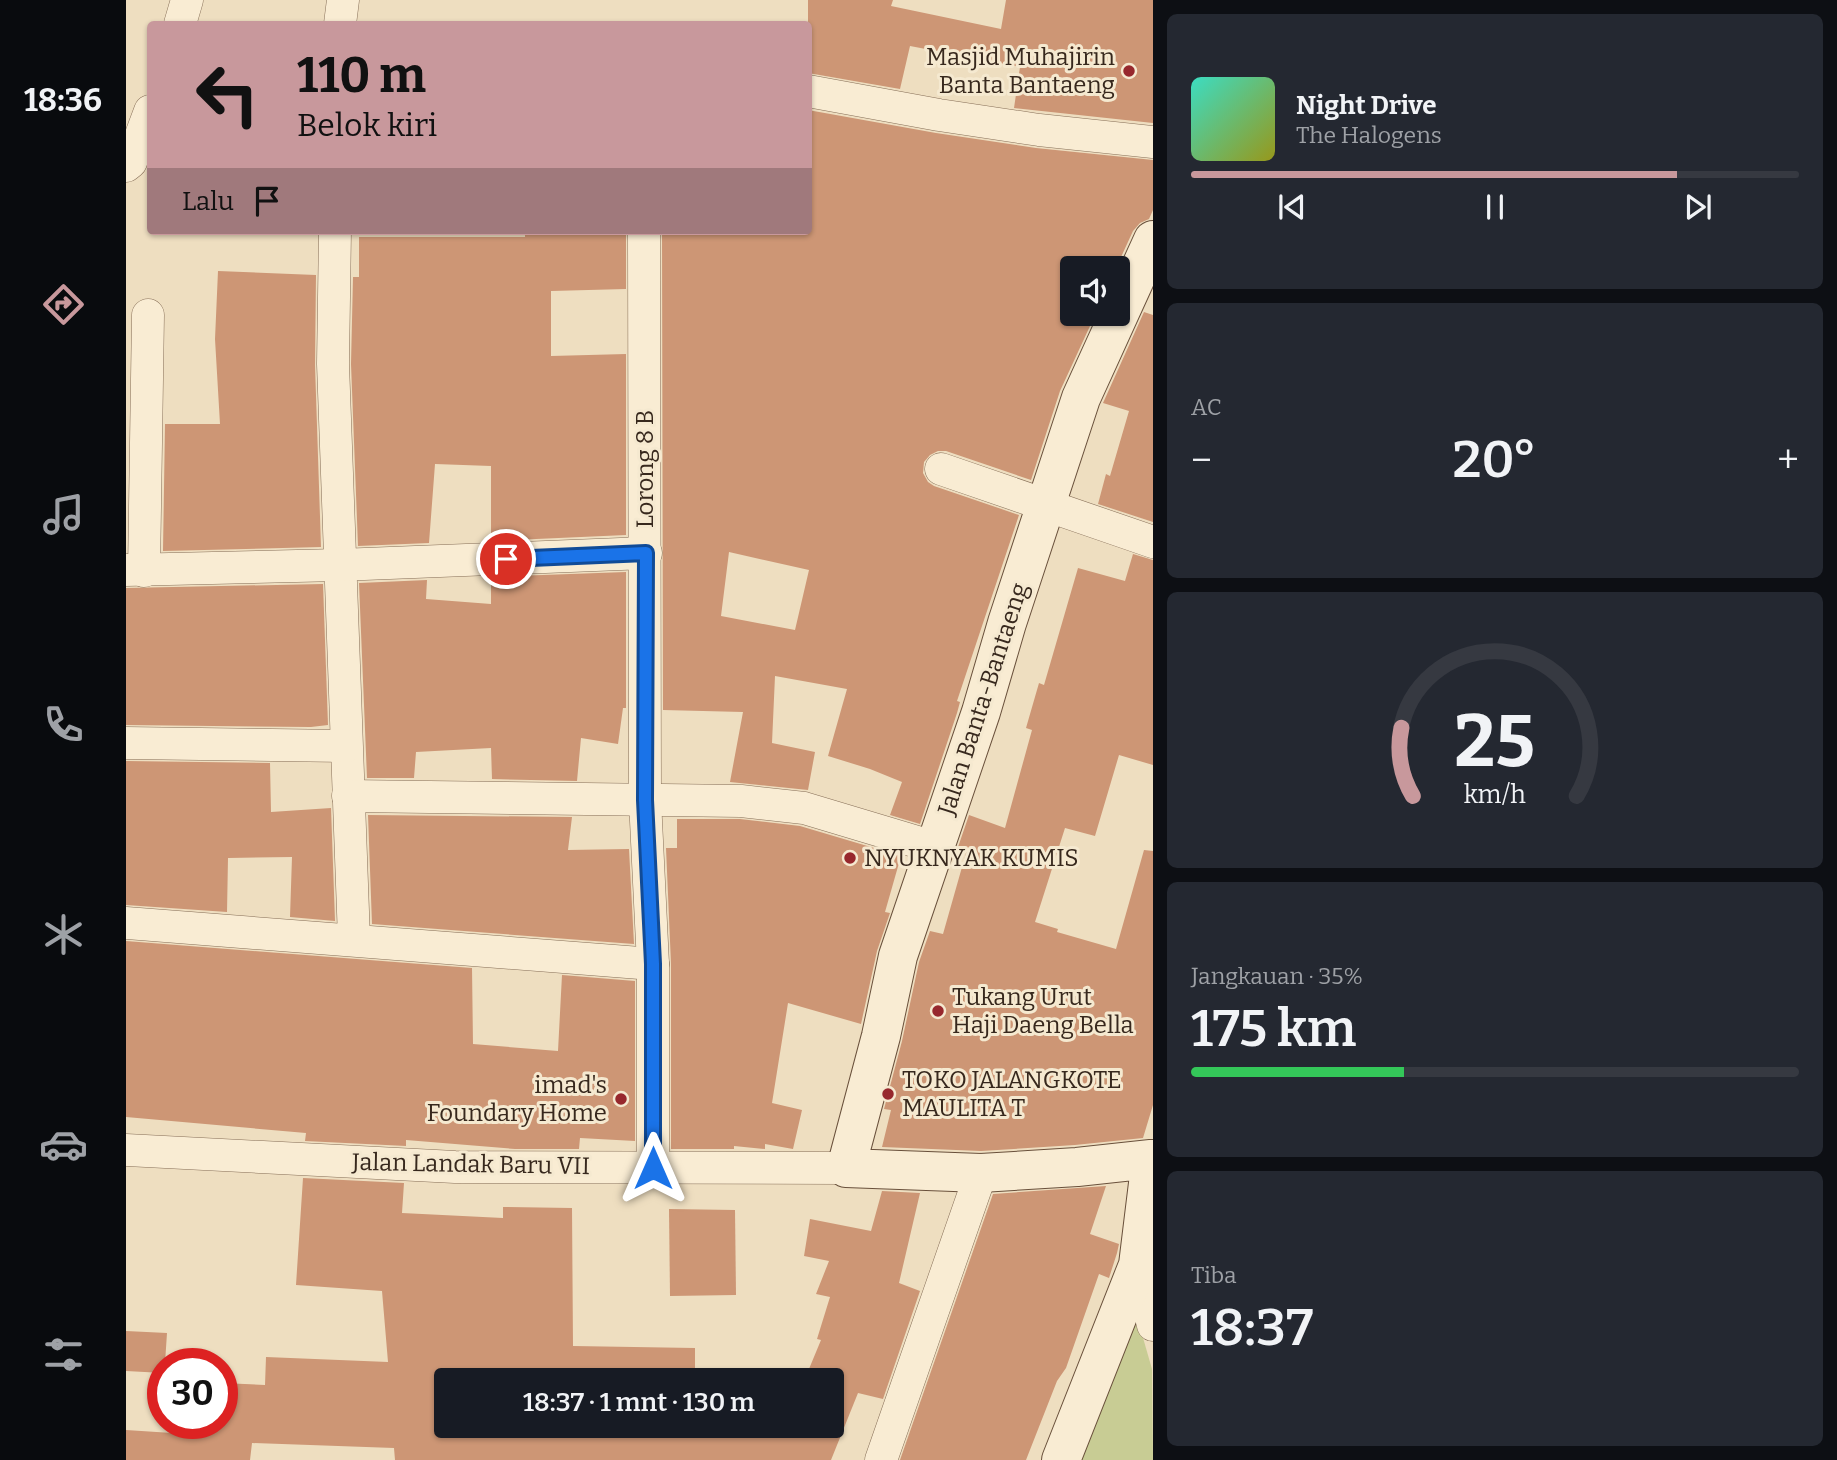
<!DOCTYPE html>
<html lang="id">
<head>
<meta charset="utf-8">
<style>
	body { margin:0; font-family:Bitter,serif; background:#242831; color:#f1f3f6; height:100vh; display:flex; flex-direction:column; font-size:26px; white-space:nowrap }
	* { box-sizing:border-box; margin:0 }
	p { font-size:23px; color:#9ea1a6 }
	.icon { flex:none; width:38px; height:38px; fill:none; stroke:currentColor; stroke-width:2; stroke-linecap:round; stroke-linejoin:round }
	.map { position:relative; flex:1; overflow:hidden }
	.side { display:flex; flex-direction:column; gap:14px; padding:14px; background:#0d0f14; width:684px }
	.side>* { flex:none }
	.banner { position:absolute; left:21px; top:21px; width:665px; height:214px; border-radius:7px; box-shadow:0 2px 5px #0004; background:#c8989c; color:#111; overflow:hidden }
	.fabs { position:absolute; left:934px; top:256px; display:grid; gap:14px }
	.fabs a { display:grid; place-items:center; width:70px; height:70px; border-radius:7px; background:#171b24; box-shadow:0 2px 5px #0004; font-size:35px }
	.speed { position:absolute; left:21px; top:1348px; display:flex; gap:14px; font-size:35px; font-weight:700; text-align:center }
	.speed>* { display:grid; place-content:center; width:91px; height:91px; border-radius:50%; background:#171b24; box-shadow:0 2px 5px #0004; line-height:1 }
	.speed .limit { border:10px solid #d22; background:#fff; color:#111 }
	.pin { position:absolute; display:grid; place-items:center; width:60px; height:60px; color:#fff; margin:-30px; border:4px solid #fff; border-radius:50%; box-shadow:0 2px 7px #0007 }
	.me { position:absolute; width:77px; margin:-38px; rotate:0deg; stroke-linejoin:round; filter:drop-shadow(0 0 5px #0008) }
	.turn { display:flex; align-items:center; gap:24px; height:147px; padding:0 35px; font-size:32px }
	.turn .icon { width:91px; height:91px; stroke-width:2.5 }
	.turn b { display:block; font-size:49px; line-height:60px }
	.then { display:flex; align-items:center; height:66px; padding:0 35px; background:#0003; gap:14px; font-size:26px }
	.big { font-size:52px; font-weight:600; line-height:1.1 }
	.side .widget { flex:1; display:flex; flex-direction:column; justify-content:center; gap:10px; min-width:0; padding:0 24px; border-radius:10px; background:#242831 }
	.side .dial { align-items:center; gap:0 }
	.dial svg { height:182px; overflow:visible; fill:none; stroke:#363941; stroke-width:7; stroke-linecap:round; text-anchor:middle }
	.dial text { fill:#f1f3f6; stroke:none }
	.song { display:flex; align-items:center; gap:21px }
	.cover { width:84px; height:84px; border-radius:10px; background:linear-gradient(135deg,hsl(170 70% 55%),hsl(60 70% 35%)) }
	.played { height:7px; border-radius:4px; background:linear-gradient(90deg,#c8989c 80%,#363941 80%) }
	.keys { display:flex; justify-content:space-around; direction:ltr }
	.heat { display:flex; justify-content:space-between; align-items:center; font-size:38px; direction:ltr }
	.charge { height:10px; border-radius:5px; background:linear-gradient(90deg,#34c759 35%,#363941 0) }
	.trip { position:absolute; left:308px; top:1368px; width:410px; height:70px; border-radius:7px; background:#171b24; box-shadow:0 2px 5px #0004; font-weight:600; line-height:70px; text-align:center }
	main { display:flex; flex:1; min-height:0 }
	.dock { display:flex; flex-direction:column; width:126px; justify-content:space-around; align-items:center; background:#090b0e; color:#9ea1a6 }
	.dock .icon { width:49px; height:49px }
	.dock .on { color:#c8989c }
	.dock b { font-size:32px; color:#f1f3f6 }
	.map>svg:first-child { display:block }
</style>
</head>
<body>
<main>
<nav class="dock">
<b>18:36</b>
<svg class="icon on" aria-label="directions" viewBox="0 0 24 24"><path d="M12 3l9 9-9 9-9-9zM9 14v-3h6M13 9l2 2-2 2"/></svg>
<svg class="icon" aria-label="music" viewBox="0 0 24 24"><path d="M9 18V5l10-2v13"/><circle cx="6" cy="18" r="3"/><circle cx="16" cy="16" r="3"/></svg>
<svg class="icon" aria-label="phone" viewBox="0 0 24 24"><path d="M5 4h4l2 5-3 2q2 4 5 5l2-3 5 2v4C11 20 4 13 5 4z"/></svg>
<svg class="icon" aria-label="climate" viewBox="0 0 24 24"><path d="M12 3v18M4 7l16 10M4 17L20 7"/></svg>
<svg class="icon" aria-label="car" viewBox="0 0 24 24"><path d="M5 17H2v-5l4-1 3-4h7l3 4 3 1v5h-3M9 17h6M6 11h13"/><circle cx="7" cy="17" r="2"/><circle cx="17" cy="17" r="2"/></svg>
<svg class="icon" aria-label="filters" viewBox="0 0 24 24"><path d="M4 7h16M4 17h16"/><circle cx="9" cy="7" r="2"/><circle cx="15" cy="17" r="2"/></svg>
</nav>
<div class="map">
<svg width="1027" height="1460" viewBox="0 0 1027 1460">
	<rect width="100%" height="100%" fill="#eedec0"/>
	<polygon fill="#c8cc94" points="1011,1317 1026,1369 1027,1460 944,1460"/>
	<g fill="#cd9675" fill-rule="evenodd">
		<polygon points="682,0 767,0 765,6 875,29 880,0 1027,0 1027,123 888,108 894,67 784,46 774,89 682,73"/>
		<path d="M682,110l128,23 100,15 117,12v50l-4,9 -9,4 -7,8 -17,37h-43v45h23l-36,78 -29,89 -85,-29h-8l-8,4 -6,7 -1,11 5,9 6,4 85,29 -62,186 3,1 -3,11 -37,111 -30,-9 12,-33 -32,-13 -42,-13 19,-67 -72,-13 -3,67 43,9 -7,38 -78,-8 13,-70 -80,-2 -1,-479h146zM603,552l80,18 -14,60 -74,-14z"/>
		<polygon points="399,231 500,231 500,289 425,291 425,356 500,354 500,535 365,541 365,466 309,464 303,543 232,546 225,364 227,277 233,277 233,237 399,237"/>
		<polygon points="92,271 190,275 189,365 195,547 37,551 39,424 94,424 89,339"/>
		<polygon points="1018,312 1027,315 1027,522 972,504 980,474 984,476 1003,411 977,403"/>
		<polygon points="1007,554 1027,560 1027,765 993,755 969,836 939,828 909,922 932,929 931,932 990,949 1018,850 1027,851 1027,1105 1017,1138 949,1145 855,1151 756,1147 765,1110 758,1109 776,1041 793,962 804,931 817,934 840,853 831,850 843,815 879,828 906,730 900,728 913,683 918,685 952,568 999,581"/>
		<polygon points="500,572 500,708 497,708 492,744 455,738 451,781 366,779 365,748 290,752 288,778 241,778 233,583 301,580 300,599 365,604 365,577"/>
		<polygon points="197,584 202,725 185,727 0,725 0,588"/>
		<polygon points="0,761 144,763 145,812 205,808 209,921 164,917 166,857 102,858 101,912 0,905"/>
		<polygon points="242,815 446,817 442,850 503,849 508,944 246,924"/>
		<polygon points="551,819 614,819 674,826 775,856 759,912 764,913 751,951 735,1024 662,1003 646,1103 676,1110 667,1149 639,1144 639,1149 608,1146 608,1149 545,1149 545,964 540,848 551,848"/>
		<polygon points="0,941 346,968 347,1044 432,1051 436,975 509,981 509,1141 454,1138 453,1149 389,1149 280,1140 280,1146 179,1141 180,1133 0,1117"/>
		<polygon points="177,1178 278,1183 276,1213 377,1218 377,1207 446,1208 447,1346 569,1348 569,1381 320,1381 320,1426 705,1426 705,1381 678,1381 695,1340 691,1339 704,1297 690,1294 703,1261 678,1256 684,1219 745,1231 756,1191 794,1193 773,1283 794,1291 757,1399 732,1393 705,1460 269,1460 268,1448 126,1443 124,1460 0,1460 0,1430 46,1433 47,1423 96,1423 96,1383 139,1385 140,1357 262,1362 256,1291 170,1285"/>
		<polygon points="980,1186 964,1234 993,1244 991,1253 983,1278 973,1274 940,1368 931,1381 900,1460 774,1460 867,1194"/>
		<polygon points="543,1209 609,1210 610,1295 544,1296"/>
		<polygon points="0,1331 41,1333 39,1363 37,1363 37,1373 0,1371"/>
	</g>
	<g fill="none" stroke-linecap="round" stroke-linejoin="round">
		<g stroke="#876f58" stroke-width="33">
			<g id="street">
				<polyline points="54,24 61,0"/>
				<polyline points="214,24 217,0"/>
				<polyline points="682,91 813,115 913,130 1027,142"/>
				<polyline points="0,166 5,162 24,111"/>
				<polyline points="209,231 207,364 228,939"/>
				<polyline points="518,231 519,800 527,964 527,1168"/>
				<polyline points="815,469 1027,542"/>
				<polyline points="0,570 213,565 520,553"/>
				<polyline points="18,571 22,315"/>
				<polyline points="0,743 220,746"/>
				<polyline points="222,796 615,801 678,808 808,847"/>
				<polyline points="0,923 527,964"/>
				<polyline points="0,1150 329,1167 720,1168"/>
				<polyline points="1012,1265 1027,1325"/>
				<polyline points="755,1460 855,1173"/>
			</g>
		</g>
		<g stroke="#69503b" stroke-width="40">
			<polyline id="secondary" points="935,1460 1012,1265 1025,1159 951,1167 855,1173 720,1168 755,1036 772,956 855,712 881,623 955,398 1027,240"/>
		</g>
		<use href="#street" stroke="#f9ecd3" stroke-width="32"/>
		<use href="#secondary" stroke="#f9ecd3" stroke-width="38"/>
	</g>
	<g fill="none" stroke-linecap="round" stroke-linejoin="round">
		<g stroke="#114b97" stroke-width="18">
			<polyline id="route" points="380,559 520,553 519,800 527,964 527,1168"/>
		</g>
		<use href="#route" stroke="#1a73e8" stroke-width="12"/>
	</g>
	<g fill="#97282d" stroke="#f5e9d0" stroke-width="2.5">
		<circle cx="1003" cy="71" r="7"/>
		<circle cx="724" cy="858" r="7"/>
		<circle cx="812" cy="1011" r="7"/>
		<circle cx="762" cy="1094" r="7"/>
		<circle cx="495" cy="1099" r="7"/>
	</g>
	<g text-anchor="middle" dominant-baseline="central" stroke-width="6" stroke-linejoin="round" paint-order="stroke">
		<g font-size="24" fill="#37281d" stroke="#f5e9d0" text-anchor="start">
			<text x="989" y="57" text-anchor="end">Masjid Muhajirin<tspan x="989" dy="28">Banta Bantaeng</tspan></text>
			<text x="738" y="858">NYUKNYAK KUMIS</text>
			<text x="826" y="997">Tukang Urut<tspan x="826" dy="28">Haji Daeng Bella</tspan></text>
			<text x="776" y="1080">TOKO JALANGKOTE<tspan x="776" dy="28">MAULITA T</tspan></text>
			<text x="481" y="1085" text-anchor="end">imad's<tspan x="481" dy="28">Foundary Home</tspan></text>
		</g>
		<g font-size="24" fill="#37281d" stroke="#f5e9d0">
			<text transform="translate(519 469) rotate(-90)">Lorong 8 B</text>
			<text transform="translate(857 699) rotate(-72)">Jalan Banta-Bantaeng</text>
			<text transform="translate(345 1164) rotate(1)">Jalan Landak Baru VII</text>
		</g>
	</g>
</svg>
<div class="fabs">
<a><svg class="icon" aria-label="sound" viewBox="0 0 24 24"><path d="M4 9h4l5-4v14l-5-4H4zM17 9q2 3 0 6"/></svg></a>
</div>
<div class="speed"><div class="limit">30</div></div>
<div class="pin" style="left:380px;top:559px;background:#d93025"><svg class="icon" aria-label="arrive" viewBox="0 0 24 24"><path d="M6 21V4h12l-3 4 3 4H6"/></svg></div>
<svg class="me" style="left:527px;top:1168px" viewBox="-20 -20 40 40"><path d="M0-17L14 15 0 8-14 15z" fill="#1a73e8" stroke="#fff" stroke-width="4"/></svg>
<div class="trip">18:37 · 1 mnt · 130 m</div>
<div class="banner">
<div class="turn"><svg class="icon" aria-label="left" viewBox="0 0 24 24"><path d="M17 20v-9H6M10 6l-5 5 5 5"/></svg><div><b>110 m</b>Belok kiri</div></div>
<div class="then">Lalu<svg class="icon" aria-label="arrive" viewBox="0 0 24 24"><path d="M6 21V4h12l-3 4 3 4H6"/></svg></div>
</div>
</div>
<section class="side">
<div class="widget">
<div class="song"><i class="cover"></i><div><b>Night Drive</b><p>The Halogens</p></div></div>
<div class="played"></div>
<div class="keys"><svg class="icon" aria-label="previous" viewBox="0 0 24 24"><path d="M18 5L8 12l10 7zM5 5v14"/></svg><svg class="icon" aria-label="pause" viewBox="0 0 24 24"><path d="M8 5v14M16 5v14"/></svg><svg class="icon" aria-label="next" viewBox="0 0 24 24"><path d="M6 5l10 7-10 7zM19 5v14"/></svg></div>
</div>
<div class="widget"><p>AC</p>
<div class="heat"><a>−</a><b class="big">20°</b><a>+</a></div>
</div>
<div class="widget dial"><svg viewBox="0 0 100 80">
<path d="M14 69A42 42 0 1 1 86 69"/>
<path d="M14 69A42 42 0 0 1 9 39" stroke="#c8989c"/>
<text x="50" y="56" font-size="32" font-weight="700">25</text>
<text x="50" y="72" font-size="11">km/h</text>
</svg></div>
<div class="widget"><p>Jangkauan · 35%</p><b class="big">175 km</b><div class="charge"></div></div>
<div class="widget"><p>Tiba</p><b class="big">18:37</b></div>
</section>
</main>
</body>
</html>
